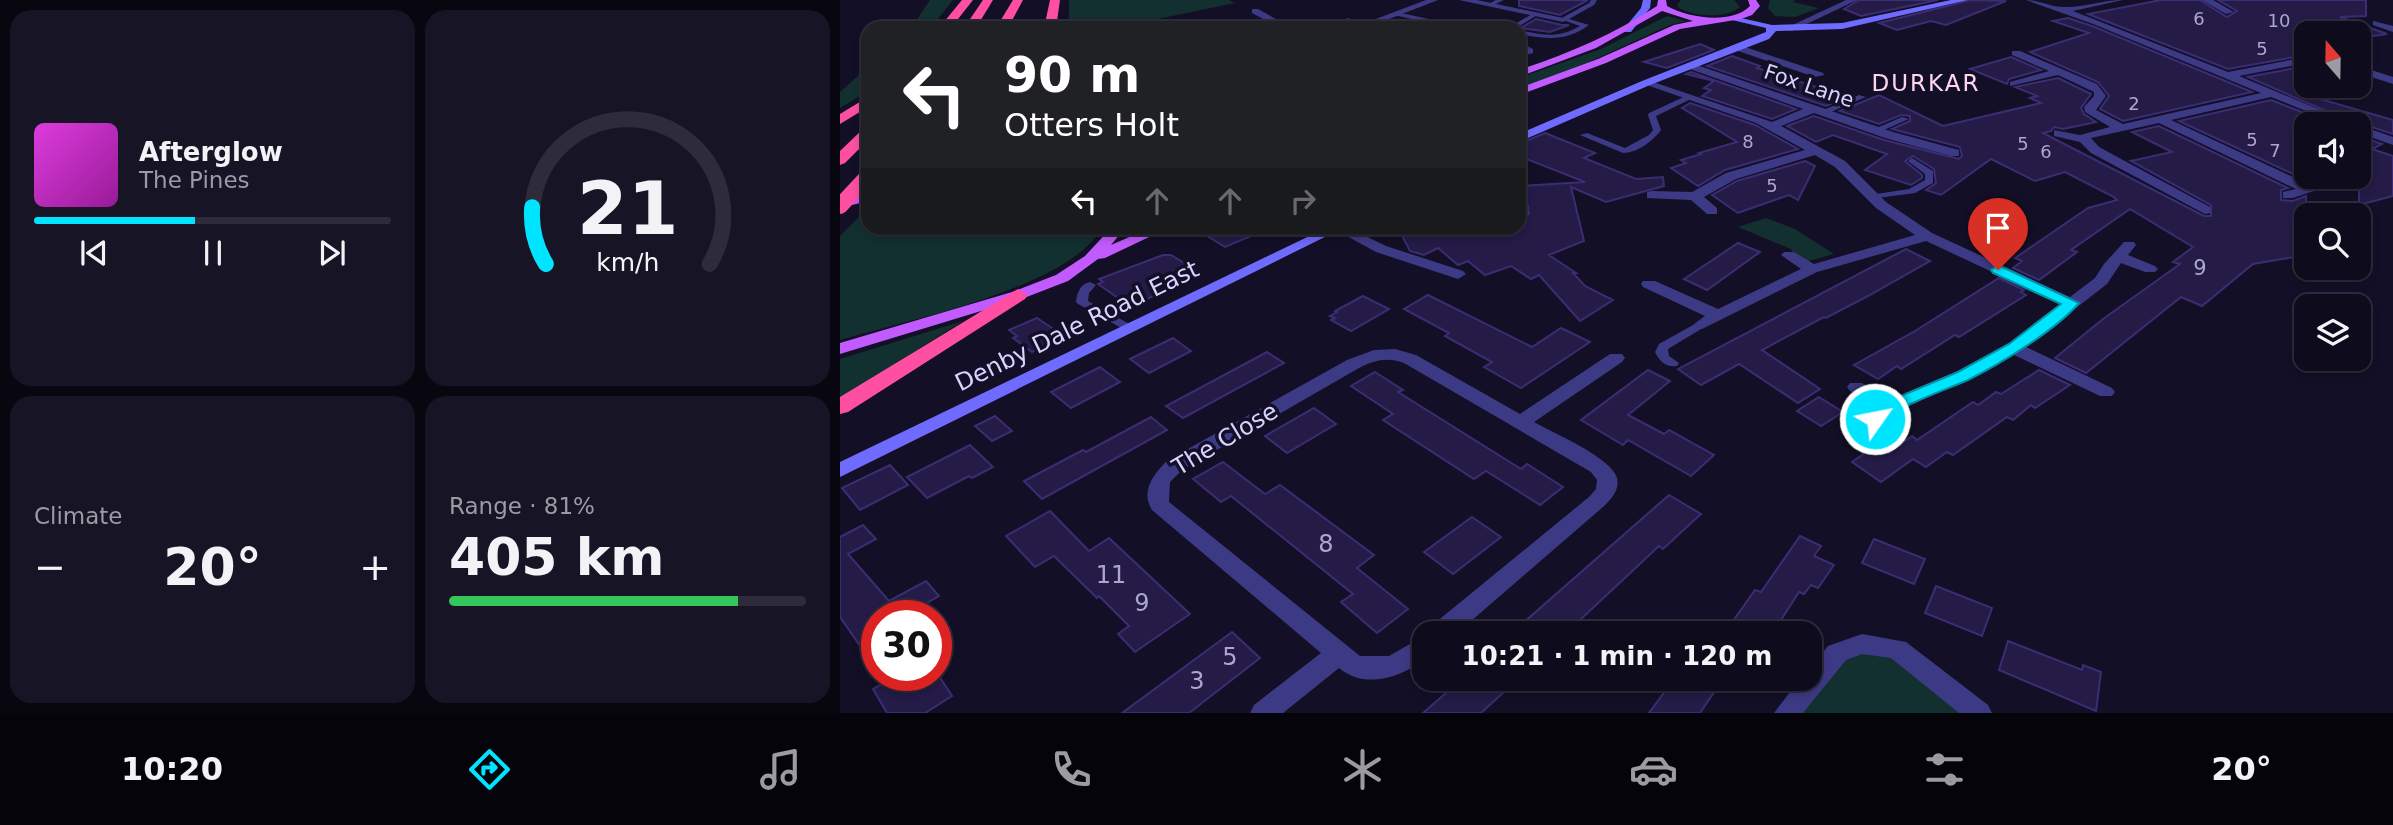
<!DOCTYPE html>
<html lang="en">
<head>
<meta charset="utf-8">
<style>
	body { margin:0; font-family:"DejaVu Sans",sans-serif; background:#171425; color:#f1f3f6; height:100vh; display:flex; flex-direction:column; font-size:26px; white-space:nowrap }
	* { box-sizing:border-box; margin:0 }
	p { font-size:23px; color:#9b9ba3 }
	.icon { flex:none; width:38px; height:38px; fill:none; stroke:currentColor; stroke-width:2; stroke-linecap:round; stroke-linejoin:round }
	.map { position:relative; flex:1; overflow:hidden }
	.side { display:flex; flex-direction:column; gap:10px; padding:10px; background:#08060f; width:840px }
	.side>* { flex:none }
	.hud { position:absolute; left:21px; top:21px; width:665px; height:214px; border-radius:21px; box-shadow:0 4px 10px #0003,0 0 0 2px #2e2b3b; background:#202124; color:#fff; overflow:hidden }
	.needle { width:46px; rotate:340deg }
	.controls { position:absolute; left:1454px; top:21px; display:grid; gap:14px }
	.controls a { display:grid; place-items:center; width:77px; height:77px; border-radius:14px; background:#0e0b1c; box-shadow:0 4px 10px #0003,0 0 0 2px #2e2b3b; font-size:35px }
	.speed { position:absolute; left:21px; top:600px; display:flex; gap:14px; font-size:35px; font-weight:700; text-align:center }
	.speed>* { display:grid; place-content:center; width:91px; height:91px; border-radius:50%; background:#0e0b1c; box-shadow:0 4px 10px #0003,0 0 0 2px #2e2b3b; line-height:1 }
	.speed .limit { border:10px solid #d22; background:#fff; color:#111 }
	.pin { position:absolute; display:grid; place-items:center; width:60px; height:60px; color:#fff; margin:-72px -30px; border-radius:50% 50% 50% 0; rotate:-45deg; box-shadow:0 0 7px #0007 }
	.pin .icon { rotate:45deg }
	.me { position:absolute; width:77px; margin:-38px; rotate:57deg; stroke-linejoin:round; filter:drop-shadow(0 0 5px #0008) }
	.turn { display:flex; align-items:center; gap:24px; height:147px; padding:0 28px; font-size:32px }
	.turn .icon { width:91px; height:91px; stroke-width:2.5 }
	.turn b { display:block; font-size:49px; line-height:60px }
	.lanes { display:flex; align-items:center; height:66px; padding:0 28px; background:#0003; justify-content:center; gap:35px; direction:ltr }
	.lanes .off { opacity:.35 }
	.big { font-size:52px; font-weight:700; line-height:1.1 }
	.side .card { flex:1; display:flex; flex-direction:column; justify-content:center; gap:10px; min-width:0; padding:0 24px; border-radius:21px; background:#171425 }
	.side .dial { align-items:center; gap:0 }
	.dial svg { height:182px; overflow:visible; fill:none; stroke:#2e2b3b; stroke-width:7; stroke-linecap:round; text-anchor:middle }
	.dial text { fill:#f1f3f6; stroke:none }
	.song { display:flex; align-items:center; gap:21px }
	.cover { width:84px; height:84px; border-radius:10px; background:linear-gradient(135deg,hsl(300 70% 55%),hsl(300 70% 35%)) }
	.played { height:7px; border-radius:4px; background:linear-gradient(90deg,#00e5ff 45%,#2e2b3b 45%) }
	.keys { display:flex; justify-content:space-around; direction:ltr }
	.heat { display:flex; justify-content:space-between; align-items:center; font-size:38px; direction:ltr }
	.charge { height:10px; border-radius:5px; background:linear-gradient(90deg,#34c759 81%,#2e2b3b 0) }
	.side .tiles { flex:1; display:grid; gap:10px; grid-template-columns:repeat(2,1fr) }
	.trip { position:absolute; left:572px; top:621px; width:410px; height:70px; border-radius:21px; background:#0e0b1c; box-shadow:0 4px 10px #0003,0 0 0 2px #2e2b3b; font-weight:700; line-height:70px; text-align:center }
	.dock { display:flex; height:112px; justify-content:space-around; align-items:center; background:#06040b; color:#9b9ba3 }
	.dock .icon { width:49px; height:49px }
	.dock .active { color:#00e5ff }
	.dock b { font-size:32px; color:#f1f3f6 }
	main { display:flex; flex:1; min-height:0 }
	.map>svg:first-child { display:block }
</style>
</head>
<body>
<main>
<section class="side">
<div class="tiles">
<div class="card">
<div class="song"><i class="cover"></i><div><b>Afterglow</b><p>The Pines</p></div></div>
<div class="played"></div>
<div class="keys"><svg class="icon" aria-label="previous" viewBox="0 0 24 24"><path d="M18 5L8 12l10 7zM5 5v14"/></svg><svg class="icon" aria-label="pause" viewBox="0 0 24 24"><path d="M8 5v14M16 5v14"/></svg><svg class="icon" aria-label="next" viewBox="0 0 24 24"><path d="M6 5l10 7-10 7zM19 5v14"/></svg></div>
</div>
<div class="card dial"><svg viewBox="0 0 100 80">
<path d="M14 69A42 42 0 1 1 86 69"/>
<path d="M14 69A42 42 0 0 1 8 44" stroke="#00e5ff"/>
<text x="50" y="56" font-size="32" font-weight="700">21</text>
<text x="50" y="72" font-size="11">km/h</text>
</svg></div>
<div class="card"><p>Climate</p>
<div class="heat"><a>−</a><b class="big">20°</b><a>+</a></div>
</div>
<div class="card"><p>Range · 81%</p><b class="big">405 km</b><div class="charge"></div></div>
</div>
</section>
<div class="map">
<svg width="1553" height="713" viewBox="0 0 1553 713">
	<rect width="100%" height="100%" fill="#130f26"/>
	<g fill="#12302f">
		<polygon points="90,0 113,0 91,28 71,28"/>
		<polygon points="229,0 389,0 395,3 274,28 229,28"/>
		<path d="M841,0h53l6,7c-15,12 -45,10 -61,1l-2,-3z"/>
		<polygon points="930,0 955,0 953,2 979,8 955,17 935,16 928,8"/>
		<polygon points="827,16 846,21 830,25 740,66 679,88 679,78 761,49"/>
		<polygon points="28,67 28,91 0,108 0,92"/>
		<path d="M28,208v20h234c-33,60 -197,93 -262,112v-104z"/>
		<polygon points="926,218 955,229 994,254 962,263 956,260 951,249 898,227"/>
		<polygon points="123,321 0,398 0,359"/>
		<polygon points="1057,649 1139,713 947,713 997,653"/>
	</g>
	<g fill="#241b47" stroke="#3b2d73" stroke-width="2">
		<polygon points="679,0 748,0 720,15 679,6"/>
		<polygon points="1019,0 1098,0 1021,16 1004,9"/>
		<polygon points="1131,0 1166,1 1106,25 1091,21 1057,30 1039,23"/>
		<polygon points="1321,0 1360,0 1387,17 1397,11 1378,0 1526,0 1526,16 1500,17 1547,34 1519,38 1519,33 1466,33 1466,55 1388,69 1248,14"/>
		<polygon points="1228,18 1252,26 1412,92 1283,121 1260,109 1269,96 1258,82 1190,52 1249,33 1213,21"/>
		<polygon points="696,19 722,25 729,25 710,32 681,28"/>
		<polygon points="860,44 874,50 827,68 804,62"/>
		<polygon points="892,56 920,66 917,68 1007,97 986,106 867,66"/>
		<polygon points="1171,57 1201,70 1169,79 1167,84 1130,69"/>
		<polygon points="1466,66 1466,95 1553,120 1553,134 1520,123 1516,124 1408,77"/>
		<polygon points="851,72 956,109 932,119 862,96 871,90 864,88 874,81 846,74"/>
		<polygon points="1218,78 1251,94 1241,108 1244,114 1256,122 1223,129 1214,127 1211,131 1203,133 1364,216 1371,216 1371,205 1291,161 1332,152 1292,132 1319,126 1448,188 1441,190 1441,200 1453,201 1466,196 1466,255 1413,264 1362,306 1341,297 1246,373 1215,358 1263,319 1340,264 1333,262 1353,247 1290,209 1231,250 1237,252 1199,280 1173,268 1182,261 1175,258 1248,208 1277,200 1274,197 1225,172 1195,181 1151,159 1101,195 1086,190 1096,183 1094,169 1073,156 1065,161 1082,175 1082,178 1071,185 1025,170 1047,154 993,135 976,142 947,126 974,116 1044,140 1119,159 1122,156 1120,147 1052,129 1070,121 1070,116 1061,115 1039,124 1000,111 1039,95 1103,126 1201,103 1190,98 1197,96 1175,87"/>
		<polygon points="1431,100 1492,124 1466,124 1466,180 1339,121"/>
		<polygon points="850,103 915,125 958,149 885,170 858,186 831,168 846,163 841,160 861,154 859,153 897,142 842,108"/>
		<polygon points="705,133 755,153 744,158 796,179 823,177 824,186 766,202 731,187 744,241 709,255 736,273 733,273 745,286 773,300 740,321 699,275 691,279 671,266 645,275 628,261 618,265 598,248 584,255 570,251 558,228 576,228 594,232 679,228 679,217 689,214 688,206 679,205 679,186 745,182 679,156 679,144"/>
		<polygon points="1519,136 1542,144 1532,149 1553,156 1553,196 1519,205"/>
		<polygon points="965,161 975,166 958,200 949,195 898,213 872,195 897,181"/>
		<polygon points="354,228 430,228 385,247"/>
		<polygon points="898,243 920,252 867,290 844,279"/>
		<polygon points="1066,249 1090,261 1028,296 986,318 984,317 922,350 980,389 958,403 899,364 861,385 838,369"/>
		<polygon points="323,255 331,255 360,273 291,307 258,284 263,282 259,279"/>
		<polygon points="1159,278 1184,290 1181,292 1186,295 1119,337 1115,335 1061,369 1057,366 1038,379 1014,365 1075,331"/>
		<polygon points="588,295 692,347 721,328 750,342 681,388 644,367 652,362 605,336 609,333 564,309"/>
		<polygon points="523,296 549,309 511,331 491,320 495,318 490,316 497,312 495,311"/>
		<polygon points="197,318 224,336 192,352 173,338 177,336 169,330"/>
		<polygon points="333,338 351,351 309,373 290,359"/>
		<polygon points="427,352 444,363 343,418 326,406"/>
		<polygon points="260,367 280,382 231,408 211,392"/>
		<polygon points="808,370 830,381 788,415 824,434 829,430 874,455 851,476 788,440 783,445 741,420"/>
		<polygon points="1199,370 1230,385 1195,408 1191,405 1173,420 1167,417 1113,455 1107,452 1086,467 1073,459 1041,482 1012,462 1038,444 1050,452 1072,436 1077,440 1133,402 1138,405 1156,392 1161,394"/>
		<polygon points="535,372 563,390 558,392 681,469 687,464 723,487 700,505 646,471 634,479 543,420 553,414 511,386"/>
		<polygon points="979,397 1003,412 981,426 957,411"/>
		<polygon points="474,408 496,424 447,453 425,436"/>
		<polygon points="155,416 172,431 152,441 135,426"/>
		<polygon points="311,417 327,430 202,499 184,481 243,450 246,452"/>
		<polygon points="130,445 153,467 132,478 129,476 87,498 67,477"/>
		<polygon points="383,462 425,494 440,485 534,555 517,568 568,609 537,633 501,602 513,594 391,496 381,502 353,479"/>
		<polygon points="50,465 68,485 20,510 2,488"/>
		<polygon points="829,495 861,514 823,549 819,546 725,634 697,634 683,623"/>
		<polygon points="210,511 249,551 269,538 350,614 295,652 278,634 289,626 259,596 257,598 214,556 195,567 166,536"/>
		<polygon points="632,517 661,537 613,574 584,552"/>
		<polygon points="23,525 36,539 8,554 49,601 86,581 99,596 64,616 37,616 37,670 0,617 0,537"/>
		<polygon points="960,536 981,546 974,556 994,565 978,588 971,585 964,594 959,592 932,634 908,634 891,624 915,590 921,592"/>
		<polygon points="1034,539 1085,559 1074,584 1022,563"/>
		<polygon points="1096,586 1152,608 1142,636 1085,613"/>
		<polygon points="392,632 420,658 349,713 282,713"/>
		<polygon points="1168,641 1242,670 1243,665 1261,672 1256,711 1159,670"/>
		<polygon points="40,676 99,676 112,696 85,713 47,713 33,689 45,682"/>
		<polygon points="622,679 678,679 641,713 583,713"/>
		<polygon points="834,679 883,679 860,713 809,713"/>
	</g>
	<g fill="none" stroke-linecap="round" stroke-linejoin="round">
		<g fill="#3d3a85" fill-rule="evenodd">
			<polygon points="656,0 664,0 651,6 646,5"/>
			<path d="M751,0h6l-3,5 -25,14 20,6c-22,17 -44,14 -70,9v-4c25,5 38,9 61,-4l-20,-7 29,-16z"/>
			<polygon points="556,12 622,26 625,28 612,28 554,15 553,14"/>
			<polygon points="694,13 699,14 676,28 668,28"/>
			<polygon points="508,18 527,25 528,26 525,28 506,21 506,19"/>
			<polygon points="438,20 440,21 440,23 422,28 411,28"/>
			<polygon points="679,42 693,49 693,53 679,57 679,53 684,51 679,47"/>
			<path d="M848,95l7,2 -39,19 5,14c-8,11 -24,23 -38,23l-43,-18 7,-2 38,15 24,-13 4,-5 -5,-15 1,-2z"/>
			<polygon points="1019,95 1026,97 988,113 981,111"/>
			<polygon points="1062,117 1069,119 1039,132 1032,130"/>
			<polygon points="1072,158 1093,171 1093,183 1075,193 1030,199 1030,195 1069,189 1085,180 1085,174 1068,161"/>
			<path d="M250,282l6,3 -7,8 -1,8 45,25 2,2 -2,2h-8l-47,-26 -2,-2c1,-9 4,-18 14,-20z"/>
			<path d="M862,320l6,4 -2,2 -38,23 1,7 10,7 -2,3c-10,2 -18,-5 -22,-14l4,-8z"/>
		</g>
		<g fill="#3d3a85" fill-rule="evenodd">
			<polygon points="586,0 598,0 526,28 512,28"/>
			<polygon points="619,0 637,0 728,19 723,22"/>
			<polygon points="1006,0 1017,0 952,31 944,29"/>
			<path d="M1186,0c13,0 25,7 37,7 20,1 40,-7 60,-7l-50,11 155,61 78,-15v6l-67,13 115,48h-16l-67,-27 -100,23 139,65 18,-5 7,4 -42,14h-10v-6l13,-3 -137,-66 -68,15 8,9 111,60v6l-5,1 -114,-61 -11,-11 -26,-6v-6l26,5 30,-8 -25,-15 -1,-5 10,-11v-4l-36,-17 -48,11v-4l39,-11 -37,-16v-4h8l77,33 9,12 -10,14 27,14 138,-31 -168,-69z"/>
			<polygon points="1362,0 1373,0 1394,12 1386,14"/>
			<polygon points="412,9 418,9 452,28 440,28 412,13"/>
			<polygon points="1533,21 1553,26 1553,32 1533,25"/>
			<polygon points="899,45 983,73 984,75 975,77 895,50 894,48"/>
			<polygon points="851,63 1053,132 1119,150 1119,156 1111,156 1045,138 974,113 941,126 1005,161 1046,202 1092,233 1230,297 1255,278 1264,264 1284,242 1294,242 1296,245 1288,255 1315,266 1318,269 1315,272 1305,272 1281,263 1267,284 1186,347 1272,388 1275,392 1272,396 1260,396 1174,355 1130,379 1057,411 1042,423 1028,423 1026,419 1037,408 1010,391 1007,387 1010,383 1022,383 1051,399 1118,371 1168,344 1221,304 1086,241 977,272 862,329 854,324 865,316 803,287 801,284 803,281 815,281 878,309 961,269 941,255 944,252 954,252 974,264 1075,235 1036,208 995,167 975,155 896,179 864,197 877,208 877,214 867,214 851,200 807,198 807,192 812,191 852,192 886,173 965,150 916,123 801,83 810,81 932,122 963,109 847,68 846,66"/>
			<polygon points="1519,66 1553,77 1553,84 1519,73"/>
			<polygon points="1519,125 1553,137 1553,145 1519,133"/>
			<polygon points="679,207 686,208 686,214 679,215"/>
			<polygon points="492,228 509,228 546,246 623,271 626,274 618,279 536,252"/>
			<path d="M555,349l21,6 104,59 90,-60h12l3,4 -3,4 -88,60c19,11 77,35 83,56 3,12 -6,21 -14,29l-147,127h-29l3,-7 159,-130 7,-8 1,-9 -6,-8 -187,-109c-17,-6 -29,-3 -45,5l-177,102 -12,12 -1,20 191,154h29l35,-20v24c-23,17 -59,30 -85,8l-56,45h-33l4,-8 67,-52 -169,-143c-12,-19 2,-37 16,-50l179,-100 27,-10z"/>
			<polygon points="1022,634 1066,642 1148,705 1152,713 1119,713 1051,658 1022,654 1006,660 963,713 934,713 960,679 970,679 970,668 988,646"/>
		</g>
		<g fill="#6f6bff" fill-rule="evenodd">
			<polygon points="803,0 811,0 810,8 791,32 785,32 783,30 801,8"/>
			<polygon points="1111,0 1128,0 1002,29 936,31 929,39 810,85 679,142 679,134 802,81 926,32 926,28 892,20 892,16 932,25 1002,23"/>
			<polygon points="486,228 503,228 0,477 0,462"/>
		</g>
		<g fill="#c25bff" fill-rule="evenodd">
			<path d="M818,0h8l1,6c22,12 64,19 83,0l-2,-6h8l4,6 -8,9 -11,4 -61,10 -74,34 -87,32v-7l79,-29 76,-34 19,-4 -31,-10 -66,37 -77,29v-7c49,-16 95,-36 138,-64z"/>
			<polygon points="28,193 28,201 0,208 0,200"/>
			<polygon points="271,228 285,228 271,245 310,228 328,228 265,258 258,259 228,281 184,298 0,354 0,343 172,292 216,275 245,256"/>
		</g>
		<g fill="#ff4fa3" fill-rule="evenodd">
			<polygon points="122,0 133,0 111,28 99,28"/>
			<polygon points="143,0 153,0 136,28 124,28"/>
			<polygon points="173,0 183,0 168,28 156,28"/>
			<polygon points="210,0 220,0 216,28 204,28"/>
			<polygon points="28,97 28,107 0,124 0,114"/>
			<polygon points="28,128 28,140 5,163 0,165 0,151 23,129"/>
			<polygon points="178,289 188,295 185,299 8,412 0,414 0,397"/>
		</g>
		<polyline stroke="#ff4fa3" stroke-width="16" points="0,206 28,176"/>
	</g>
	<path fill="#00e5ff" stroke="#0095a6" stroke-width="2" d="M1158,265l81,38c-23,27 -79,61 -111,77 -30,13 -62,22 -87,43h-12l-3,-4 18,-16 74,-31 51,-28 52,-40 -68,-31 -2,-3z"/>
	<g text-anchor="middle" dominant-baseline="central" stroke-width="7" stroke-linejoin="round" paint-order="stroke">
		<g font-size="18" fill="#aca6d1">
			<text x="1359" y="18">6</text>
			<text x="1439" y="20">10</text>
			<text x="1422" y="48">5</text>
			<text x="1294" y="103">2</text>
			<text x="1412" y="139">5</text>
			<text x="908" y="141">8</text>
			<text x="1183" y="143">5</text>
			<text x="1435" y="150">7</text>
			<text x="1206" y="151">6</text>
			<text x="932" y="185">5</text>
		</g>
		<g font-size="21" fill="#d9d4ff" stroke="#130f26">
			<text transform="translate(969 86) rotate(19)">Fox Lane</text>
		</g>
		<g font-size="21" fill="#aca6d1">
			<text x="1360" y="268">9</text>
		</g>
		<g font-size="23" letter-spacing="2" fill="#ffd6f0" stroke="#130f26">
			<text x="1086" y="83">DURKAR</text>
		</g>
		<g font-size="24" fill="#d9d4ff" stroke="#130f26">
			<text transform="translate(237 326) rotate(-26)">Denby Dale Road East</text>
			<text transform="translate(385 439) rotate(-31)">The Close</text>
		</g>
		<g font-size="24" fill="#aca6d1">
			<text x="486" y="544">8</text>
			<text x="271" y="575">11</text>
			<text x="302" y="603">9</text>
			<text x="390" y="657">5</text>
			<text x="357" y="681">3</text>
		</g>
	</g>
</svg>
<div class="controls">
<a><svg class="needle" viewBox="-14 -14 28 28"><path d="M0-13l5 13h-10z" fill="#e53935"/><path d="M0 13l5-13h-10z" fill="#9b9ba3"/></svg></a>
<a><svg class="icon" aria-label="sound" viewBox="0 0 24 24"><path d="M4 9h4l5-4v14l-5-4H4zM17 9q2 3 0 6"/></svg></a>
<a><svg class="icon" aria-label="search" viewBox="0 0 24 24"><circle cx="10" cy="10" r="6"/><path d="M15 15l6 6"/></svg></a>
<a><svg class="icon" aria-label="layers" viewBox="0 0 24 24"><path d="M12 4l9 5-9 5-9-5zM3 14l9 5 9-5"/></svg></a>
</div>
<div class="speed"><div class="limit">30</div></div>
<div class="pin" style="left:1158px;top:270px;background:#d93025"><svg class="icon" aria-label="arrive" viewBox="0 0 24 24"><path d="M6 21V4h12l-3 4 3 4H6"/></svg></div>
<svg class="me" style="left:1035px;top:419px" viewBox="-20 -20 40 40"><circle r="17" fill="#00e5ff" stroke="#fff" stroke-width="3"/><path d="M0-11L8 9 0 5-8 9z" fill="#fff"/></svg>
<div class="trip">10:21 · 1 min · 120 m</div>
<div class="hud">
<div class="turn"><svg class="icon" aria-label="left" viewBox="0 0 24 24"><path d="M17 20v-9H6M10 6l-5 5 5 5"/></svg><div><b>90 m</b>Otters Holt</div></div>
<div class="lanes"><svg class="icon" aria-label="left" viewBox="0 0 24 24"><path d="M17 20v-9H6M10 6l-5 5 5 5"/></svg><svg class="icon off" aria-label="ahead" viewBox="0 0 24 24"><path d="M12 20V5M6 11l6-6 6 6"/></svg><svg class="icon off" aria-label="ahead" viewBox="0 0 24 24"><path d="M12 20V5M6 11l6-6 6 6"/></svg><svg class="icon off" aria-label="right" viewBox="0 0 24 24"><path d="M7 20v-9h11M14 6l5 5-5 5"/></svg></div>
</div>
</div>
</main>
<nav class="dock">
<b>10:20</b>
<svg class="icon active" aria-label="directions" viewBox="0 0 24 24"><path d="M12 3l9 9-9 9-9-9zM9 14v-3h6M13 9l2 2-2 2"/></svg>
<svg class="icon" aria-label="music" viewBox="0 0 24 24"><path d="M9 18V5l10-2v13"/><circle cx="6" cy="18" r="3"/><circle cx="16" cy="16" r="3"/></svg>
<svg class="icon" aria-label="phone" viewBox="0 0 24 24"><path d="M5 4h4l2 5-3 2q2 4 5 5l2-3 5 2v4C11 20 4 13 5 4z"/></svg>
<svg class="icon" aria-label="climate" viewBox="0 0 24 24"><path d="M12 3v18M4 7l16 10M4 17L20 7"/></svg>
<svg class="icon" aria-label="car" viewBox="0 0 24 24"><path d="M5 17H2v-5l4-1 3-4h7l3 4 3 1v5h-3M9 17h6M6 11h13"/><circle cx="7" cy="17" r="2"/><circle cx="17" cy="17" r="2"/></svg>
<svg class="icon" aria-label="filters" viewBox="0 0 24 24"><path d="M4 7h16M4 17h16"/><circle cx="9" cy="7" r="2"/><circle cx="15" cy="17" r="2"/></svg>
<b>20°</b>
</nav>
</body>
</html>
